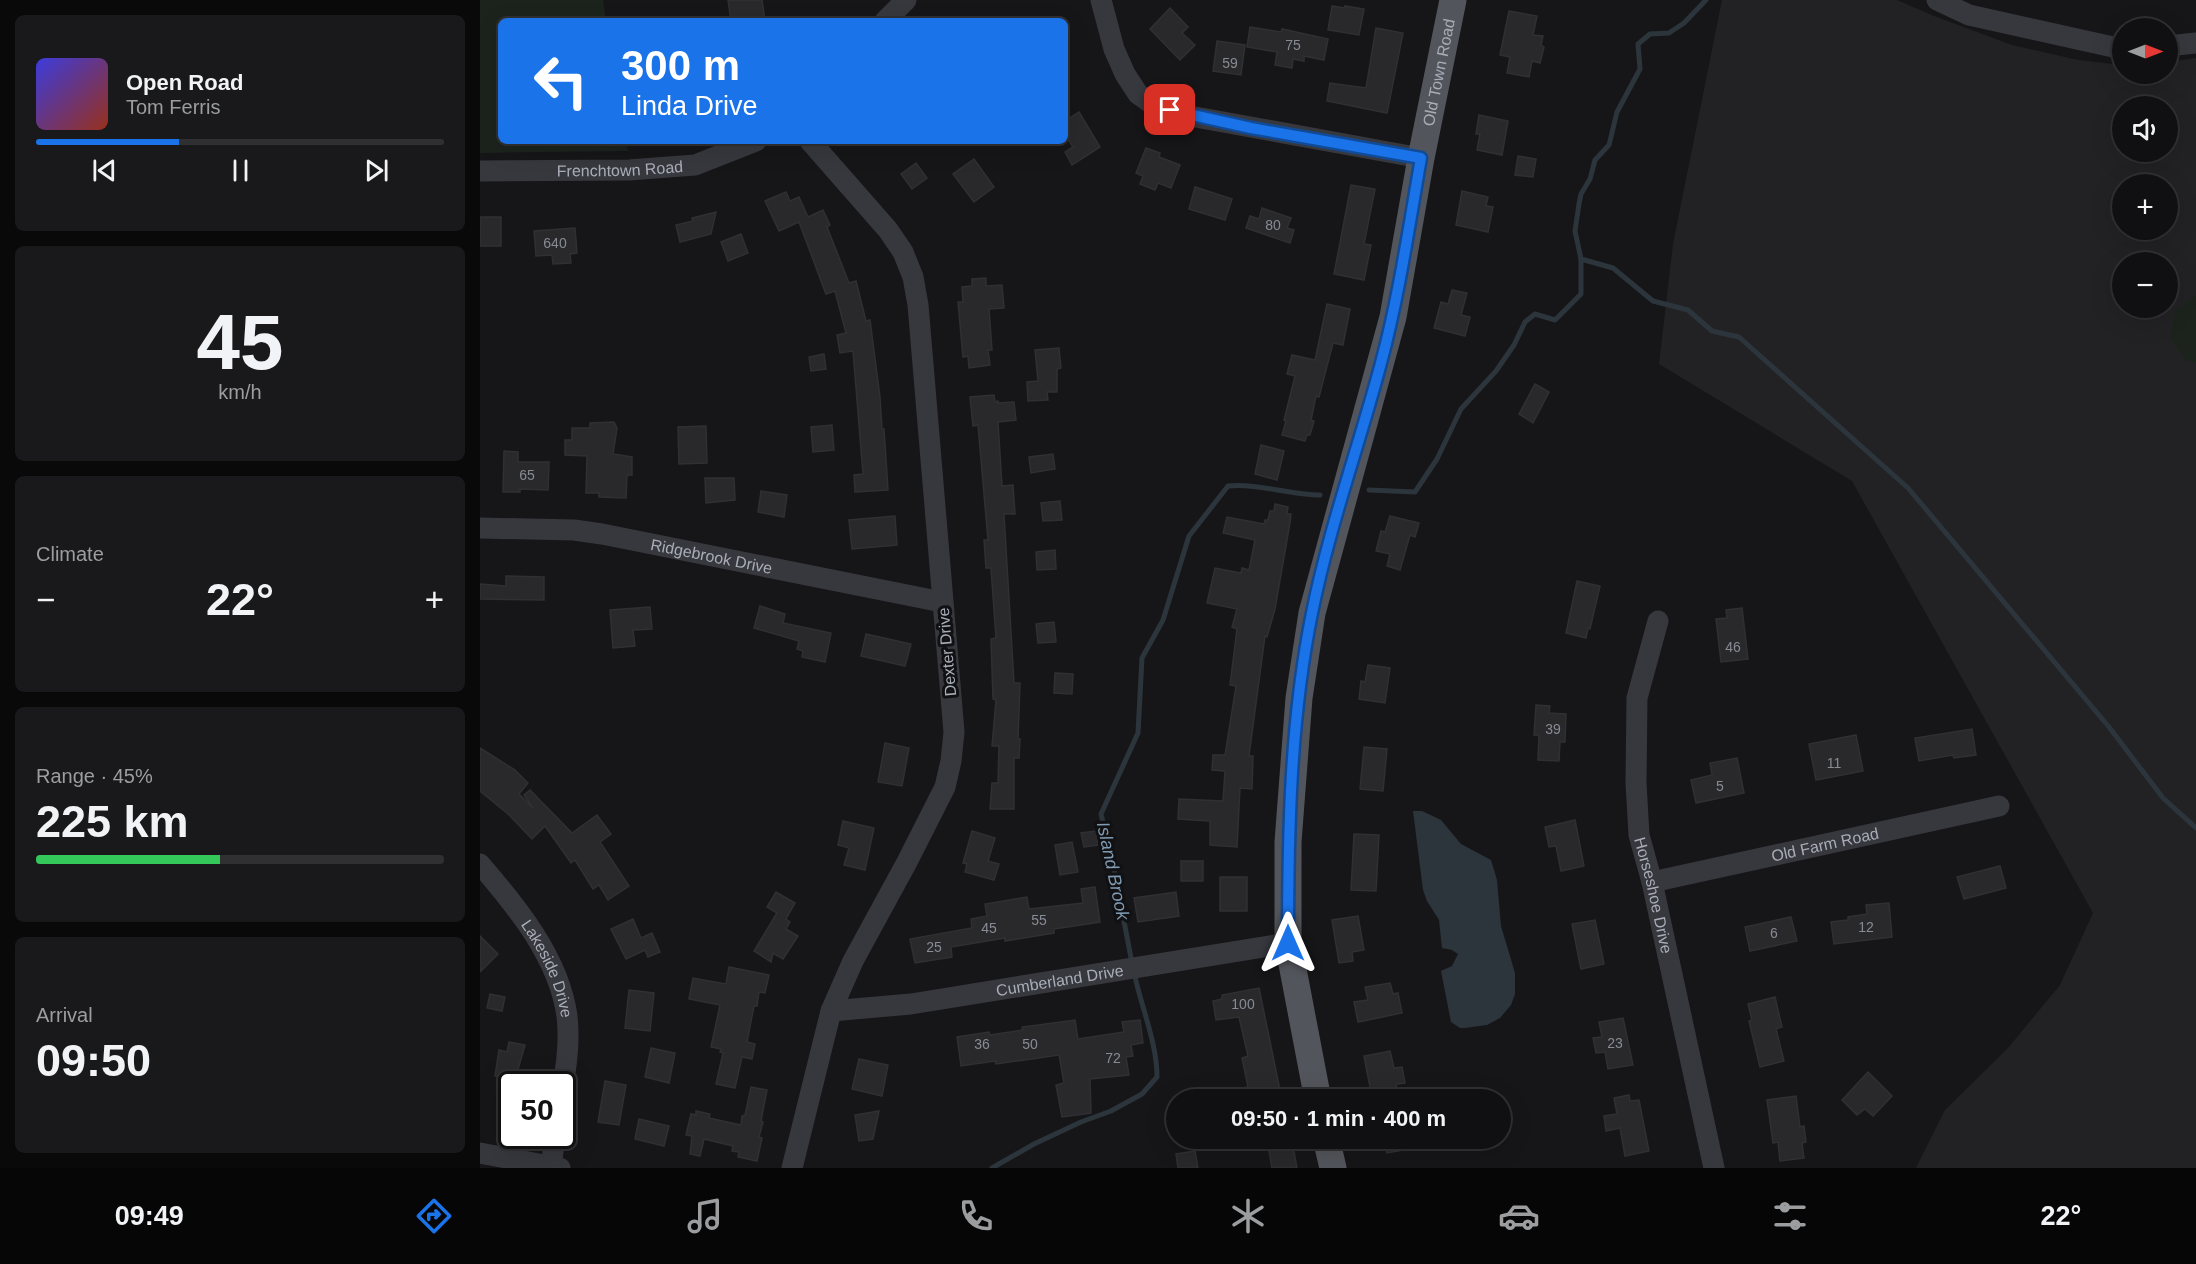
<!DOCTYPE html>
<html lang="en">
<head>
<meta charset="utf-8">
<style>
	body { margin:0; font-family:Helvetica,sans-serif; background:#19191b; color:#f1f3f6; height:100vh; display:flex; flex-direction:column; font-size:22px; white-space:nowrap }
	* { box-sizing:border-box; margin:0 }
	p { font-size:20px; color:#9c9d9f }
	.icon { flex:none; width:33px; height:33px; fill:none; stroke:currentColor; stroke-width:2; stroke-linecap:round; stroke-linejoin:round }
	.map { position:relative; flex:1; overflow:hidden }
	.panel { display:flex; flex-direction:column; gap:15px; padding:15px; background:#09090a; width:480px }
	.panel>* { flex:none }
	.guide { position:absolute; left:18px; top:18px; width:570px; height:126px; border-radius:9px; box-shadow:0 6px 24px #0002,0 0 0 2px #303032; background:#1a73e8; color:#fff; overflow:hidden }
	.needle { width:39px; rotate:90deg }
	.fabs { position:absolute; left:1632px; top:18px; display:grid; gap:12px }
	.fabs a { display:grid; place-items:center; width:66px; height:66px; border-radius:50%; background:#101012; box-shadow:0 6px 24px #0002,0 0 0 2px #303032; font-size:30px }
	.speed { position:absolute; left:18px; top:1071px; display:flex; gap:12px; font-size:30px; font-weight:700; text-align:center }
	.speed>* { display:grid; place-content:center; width:78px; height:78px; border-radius:50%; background:#101012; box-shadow:0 6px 24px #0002,0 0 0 2px #303032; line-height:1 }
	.speed .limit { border:3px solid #111; border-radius:9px; background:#fff; color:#111 }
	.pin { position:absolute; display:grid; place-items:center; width:51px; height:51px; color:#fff; margin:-26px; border-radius:12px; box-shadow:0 3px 9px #0006 }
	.me { position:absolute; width:66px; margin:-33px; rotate:0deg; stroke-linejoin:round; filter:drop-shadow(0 0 4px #0008) }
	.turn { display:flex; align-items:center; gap:21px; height:126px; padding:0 24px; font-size:27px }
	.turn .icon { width:78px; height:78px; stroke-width:2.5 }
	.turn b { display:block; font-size:42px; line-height:51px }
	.big { font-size:45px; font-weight:800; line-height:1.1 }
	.panel .card { flex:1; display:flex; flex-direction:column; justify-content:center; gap:9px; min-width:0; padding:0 21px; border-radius:9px; background:#19191b }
	.panel .dial { align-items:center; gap:0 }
	.dial b { font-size:78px; line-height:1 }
	.song { display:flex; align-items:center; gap:18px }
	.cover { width:72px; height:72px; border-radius:9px; background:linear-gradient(135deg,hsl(240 70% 55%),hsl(10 70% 35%)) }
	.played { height:6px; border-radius:3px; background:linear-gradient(90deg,#1a73e8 35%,#303032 35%) }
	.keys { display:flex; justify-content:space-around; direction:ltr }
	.heat { display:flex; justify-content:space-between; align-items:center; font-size:33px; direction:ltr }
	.charge { height:9px; border-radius:4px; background:linear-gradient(90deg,#34c759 45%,#303032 0) }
	.trip { position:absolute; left:686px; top:1089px; width:345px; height:60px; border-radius:30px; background:#101012; box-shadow:0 6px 24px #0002,0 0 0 2px #303032; font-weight:800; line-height:60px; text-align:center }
	.dock { display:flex; height:96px; justify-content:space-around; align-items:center; background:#060607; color:#9c9d9f }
	.dock .icon { width:42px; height:42px }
	.dock .on { color:#1a73e8 }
	.dock b { font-size:27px; color:#f1f3f6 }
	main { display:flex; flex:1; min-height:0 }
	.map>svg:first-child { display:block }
</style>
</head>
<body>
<main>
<section class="panel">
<div class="card">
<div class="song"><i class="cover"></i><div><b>Open Road</b><p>Tom Ferris</p></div></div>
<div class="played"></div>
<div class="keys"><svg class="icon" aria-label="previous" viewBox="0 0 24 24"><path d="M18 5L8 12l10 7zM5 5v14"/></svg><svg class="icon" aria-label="pause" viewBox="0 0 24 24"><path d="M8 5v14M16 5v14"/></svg><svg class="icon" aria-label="next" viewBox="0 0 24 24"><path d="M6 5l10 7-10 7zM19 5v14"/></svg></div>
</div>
<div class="card dial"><b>45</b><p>km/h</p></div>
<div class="card"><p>Climate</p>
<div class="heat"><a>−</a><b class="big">22°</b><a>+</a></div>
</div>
<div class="card"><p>Range · 45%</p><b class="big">225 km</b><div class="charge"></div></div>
<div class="card"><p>Arrival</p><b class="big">09:50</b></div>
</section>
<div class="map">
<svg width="1716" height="1168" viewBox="0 0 1716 1168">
	<rect width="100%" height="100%" fill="#161618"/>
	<path fill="#222225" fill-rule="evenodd" d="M1242,0h175l37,16 78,29 66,15 44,5v9h46v-12l28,-4v1110h-280l29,-58 63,-62 52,-63 33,-72 -241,-432 -193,-117 14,-120zM1642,106h46v46h-46zM1642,184h46v46h-46zM1642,262h46v46h-46z"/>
	<g fill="#1c231d">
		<polygon points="0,0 123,0 126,21 21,21 21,141 146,141 148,151 0,153"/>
		<polygon points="1716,296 1716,363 1705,361 1690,338 1695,311"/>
	</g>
	<polygon fill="#2c353c" points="933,811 942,811 961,820 981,844 1011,860 1017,880 1021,926 1035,973 1035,994 1031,1005 1020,1018 1007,1025 985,1028 980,1028 971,1022 961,971 972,966 978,954 972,950 962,948 959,920 947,901 943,890"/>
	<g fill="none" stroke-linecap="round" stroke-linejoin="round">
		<g stroke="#2c353c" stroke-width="5">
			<polyline points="1101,259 1133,268 1173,301 1208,310 1232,331 1259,337 1428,488 1629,727 1683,798 1716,828"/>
			<polyline points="889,490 935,492 957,459 981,409 1016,371 1034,345 1045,322 1055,314 1075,320 1101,294 1101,259 1095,231 1099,204 1101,194 1110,179 1115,160 1129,145 1137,112 1160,69 1158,44 1170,34 1189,33 1204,23 1226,0"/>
			<path d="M652,963l-19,-99 -12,-50 37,-81 4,-75 21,-38 26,-84 39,-50c31,-3 61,9 92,9"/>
			<path d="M512,1168l42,-24 47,-22 30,-11 31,-17 15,-17c0,-35 -16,-70 -23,-105"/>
		</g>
	</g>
	<g fill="#29292c" stroke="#303034" stroke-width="1.5">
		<polygon points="248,0 282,0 285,21 251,21"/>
		<polygon points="852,6 865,8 865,6 884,9 879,35 848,30"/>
		<polygon points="690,8 708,27 702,33 715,45 700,60 670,29"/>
		<polygon points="1029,11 1057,16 1053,35 1063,36 1061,45 1064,47 1060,63 1052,61 1049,77 1027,73 1030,57 1020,55"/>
		<polygon points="770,27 801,32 802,29 848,39 844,60 824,56 824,61 813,59 812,68 795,65 797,52 767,47"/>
		<polygon points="896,28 923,33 907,113 847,101 850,83 886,88"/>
		<polygon points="737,41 765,45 761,75 733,71"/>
		<polygon points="599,112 620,147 592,165 585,152 593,147 585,135 585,121"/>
		<polygon points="999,115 1028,121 1022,155 997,150 1000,134 996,134"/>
		<polygon points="666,148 680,153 679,157 700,165 691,188 678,183 675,190 660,184 663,176 656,173"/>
		<polygon points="1038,156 1056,159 1053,177 1035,175"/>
		<polygon points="494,159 514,187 494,202 473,174"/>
		<polygon points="436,163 447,178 432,189 421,174"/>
		<polygon points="871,185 895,189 884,244 891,245 884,280 854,274"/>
		<polygon points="715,187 752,199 745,220 709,209"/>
		<polygon points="982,191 1008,197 1006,206 1013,207 1008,232 976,225"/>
		<polygon points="306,192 310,201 319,197 328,217 343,210 350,225 347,227 369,283 376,281 386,321 390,320 400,397 402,429 404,429 408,490 375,492 374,475 383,474 373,351 360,353 357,335 366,333 355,291 346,294 319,222 299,231 285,201"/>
		<polygon points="782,208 811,218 807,228 814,230 810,243 766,228 770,216 779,219"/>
		<polygon points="236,212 231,234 200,242 196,225 213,221 212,218"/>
		<rect x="0" y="217" width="21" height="29"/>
		<polygon points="95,228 97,253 90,254 91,263 73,264 72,255 56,256 54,231"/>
		<polygon points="261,234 268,253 248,261 241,242"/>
		<polygon points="506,278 506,286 522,285 524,308 509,309 512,350 508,350 510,365 489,368 488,356 483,357 478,302 483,302 482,287 492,286 492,279"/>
		<polygon points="972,290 987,293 981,315 990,317 985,336 954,328 961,302 968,304"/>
		<polygon points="847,304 870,309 863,345 853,343 839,397 836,396 831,420 834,421 830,435 827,435 825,441 802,435 806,421 804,420 815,376 807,374 812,355 835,360"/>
		<polygon points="579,348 581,368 577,369 577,392 567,392 568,400 548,401 547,382 558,381 555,350"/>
		<polygon points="344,354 346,369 331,371 329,357"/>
		<polygon points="1055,384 1069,392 1053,423 1039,414"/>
		<polygon points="514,395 515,402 518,401 518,403 534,402 536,420 518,422 522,486 533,485 535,514 524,514 534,683 540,683 538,739 540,739 539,758 534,758 534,809 510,809 512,783 518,783 519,746 512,746 516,700 513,699 511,639 516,638 511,568 506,568 504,540 508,540 498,425 493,426 490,397"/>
		<polygon points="134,422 137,428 133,454 152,457 152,475 147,475 146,498 119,497 119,493 106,493 107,456 85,455 85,440 92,440 92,428 110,428 110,423"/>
		<polygon points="352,425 354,450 333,452 331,427"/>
		<polygon points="226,426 227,463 199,464 198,427"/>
		<polygon points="781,445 804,451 797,480 775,474"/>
		<polygon points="24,451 38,452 38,462 69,462 68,490 40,489 40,492 23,492"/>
		<polygon points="573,454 575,469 551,473 549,457"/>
		<polygon points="225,478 254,478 255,500 226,503"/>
		<polygon points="281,491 307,495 304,517 278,512"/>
		<polygon points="580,501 582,520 563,521 561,503"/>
		<polygon points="795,504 808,507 807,514 811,514 810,523 795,609 787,637 785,636 769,756 773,756 772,789 760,788 757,847 730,845 730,821 698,819 699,799 743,801 745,771 732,770 733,755 745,755 756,686 750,685 757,629 752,627 757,609 727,603 735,568 761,573 762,568 769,570 775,540 743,533 747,517 784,524 785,520 788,520 790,511 794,511"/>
		<polygon points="415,516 417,545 372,549 369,520"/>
		<polygon points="910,516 939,523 935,537 930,535 920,570 907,566 910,554 896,551 901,531 905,532"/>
		<polygon points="575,550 576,569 557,570 556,552"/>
		<polygon points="26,576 64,577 64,600 0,599 0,584 26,586"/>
		<polygon points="1097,581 1120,586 1110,629 1108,628 1106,638 1086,633"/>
		<polygon points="280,606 305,614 303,623 351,633 345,662 322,657 323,651 317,649 319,641 274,628"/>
		<polygon points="170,607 172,629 153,630 155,646 133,648 130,610"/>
		<polygon points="1262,608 1268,659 1241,662 1236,619 1247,618 1246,610"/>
		<polygon points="574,622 576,642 558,643 556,624"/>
		<polygon points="386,634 431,644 425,666 381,656"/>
		<polygon points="888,665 910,668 905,703 879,699 881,681 885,682"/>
		<polygon points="575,673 593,674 592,694 574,693"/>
		<polygon points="1056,705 1070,706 1069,713 1086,714 1085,742 1080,742 1079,761 1058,760 1059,735 1054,735"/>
		<polygon points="1492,729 1496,755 1474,758 1473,755 1439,761 1435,738"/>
		<polygon points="1376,735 1383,771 1336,780 1329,744"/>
		<polygon points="405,743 429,748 422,786 398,782"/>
		<polygon points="884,747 907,749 903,791 880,789"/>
		<polygon points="0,748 35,770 48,783 39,794 53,808 44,795 50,790 92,833 117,815 131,834 120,842 149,886 128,900 119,885 113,889 95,860 91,863 65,826 52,839 28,814 0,791"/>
		<polygon points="1257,758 1264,793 1216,803 1211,780 1232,775 1230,763"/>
		<polygon points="1095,820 1104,866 1081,871 1076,846 1069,847 1065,827"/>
		<polygon points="363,821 394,828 385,870 364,865 369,848 358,845"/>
		<polygon points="492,831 515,838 508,861 519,864 514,880 485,872 487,864 483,863"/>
		<polygon points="616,831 618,845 604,847 601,833"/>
		<polygon points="874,834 899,835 896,891 871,890"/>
		<polygon points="592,842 598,872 580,875 575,845"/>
		<rect x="701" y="861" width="22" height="20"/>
		<polygon points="1520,866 1526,888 1484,899 1477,877"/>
		<rect x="740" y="877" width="27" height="34"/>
		<polygon points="615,887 620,922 574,929 574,933 525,941 525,938 471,947 472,957 435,963 430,939 492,928 491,919 507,916 505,904 547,897 549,909 603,903 601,889"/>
		<polygon points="296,892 315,903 306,919 310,922 306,929 318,936 303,959 293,953 291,962 274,951 297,913 287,907"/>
		<polygon points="696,892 699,916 658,922 654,898"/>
		<polygon points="1409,903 1412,937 1354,944 1351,922 1368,920 1368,917 1387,914 1386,905"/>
		<polygon points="878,916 884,950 872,952 873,961 859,963 852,920"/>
		<polygon points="1311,917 1317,941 1270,951 1265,927"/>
		<polygon points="153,919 161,938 172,933 180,952 168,957 165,950 146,959 131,929"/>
		<polygon points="1115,920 1124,964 1101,969 1092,924"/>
		<polygon points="0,936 18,954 0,972"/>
		<polygon points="249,967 289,975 285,993 279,992 277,1006 274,1006 267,1042 275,1044 272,1059 262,1057 255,1088 236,1084 243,1053 240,1052 241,1049 231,1047 240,1005 209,999 213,978 246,984"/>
		<polygon points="910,983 913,994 918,993 922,1013 878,1022 874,1002 888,1000 885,987"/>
		<polygon points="779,988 802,1100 739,1100 738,1092 768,1087 762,1058 768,1056 759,1017 736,1020 733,1001 742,999 742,995"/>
		<polygon points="149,990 174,993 170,1031 145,1028"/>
		<polygon points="10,994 25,997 22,1011 7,1008"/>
		<polygon points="1295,997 1302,1027 1296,1029 1304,1061 1280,1067 1269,1021 1272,1020 1268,1004"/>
		<polygon points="1143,1018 1153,1065 1128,1069 1125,1052 1116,1053 1113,1038 1122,1037 1119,1022"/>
		<polygon points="595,1020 598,1039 644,1032 642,1022 660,1020 663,1043 651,1045 653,1056 646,1057 649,1075 610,1079 611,1113 582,1117 576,1085 584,1083 579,1055 516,1064 515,1061 481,1066 477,1037 509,1032 510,1035 543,1030 542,1027"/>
		<polygon points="29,1042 45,1045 35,1080 15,1076 19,1050 27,1052"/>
		<polygon points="171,1048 195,1053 189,1083 165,1077"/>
		<polygon points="910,1051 914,1068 922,1067 925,1083 917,1084 916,1087 891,1092 884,1056"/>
		<polygon points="379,1059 408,1065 402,1096 372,1089"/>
		<polygon points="1388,1072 1412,1096 1393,1116 1385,1109 1377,1115 1362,1100"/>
		<polygon points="125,1081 146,1085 139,1125 118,1122"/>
		<polygon points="271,1087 287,1090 281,1121 283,1122 279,1137 282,1138 277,1161 258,1157 259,1152 252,1151 253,1146 224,1139 220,1156 210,1154 212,1136 206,1135 211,1114 216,1115 216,1111 230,1114 229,1118 261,1125 262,1116 265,1115"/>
		<polygon points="1149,1095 1150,1101 1159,1100 1169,1151 1145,1156 1140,1128 1126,1131 1124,1116 1137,1114 1134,1098"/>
		<polygon points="1316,1096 1320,1127 1324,1126 1326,1142 1322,1143 1324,1158 1300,1161 1298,1142 1293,1143 1287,1100"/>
		<polygon points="399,1111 393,1139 379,1141 375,1115"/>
		<polygon points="159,1119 189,1126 184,1146 155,1139"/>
		<polygon points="904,1138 946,1138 947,1146 907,1153"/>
		<polygon points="813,1146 817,1168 792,1168 789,1151"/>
		<polygon points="715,1151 718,1168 698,1168 696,1154"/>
	</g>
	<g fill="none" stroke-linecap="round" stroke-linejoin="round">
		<g stroke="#37383d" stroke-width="21">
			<polyline points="621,0 634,49 645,74 658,94 672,104 710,116 941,158"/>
			<polyline points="1457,0 1489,15 1642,49"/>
			<polyline points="405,21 426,0"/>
			<polyline points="1688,46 1716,43"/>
			<path id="s1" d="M0,171l149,-1 66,-5 61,-24"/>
			<path id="s2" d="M0,528l94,2 28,4 340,68"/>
			<path id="s3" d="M1178,621l-21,77 -1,85 3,52 13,47 62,286"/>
			<path id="s4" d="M0,864c37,43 79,94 87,152 3,25 0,49 -5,74"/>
			<path id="s5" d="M1172,882l347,-76"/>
			<path id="s6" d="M351,1011l80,-7 377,-61"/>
			<polyline points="0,1153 80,1168"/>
			<polyline points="71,1168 75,1136"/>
			<polyline points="312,1168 351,1011 373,961 427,862 465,787 471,761 474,732 438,305 433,277 423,252 408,230 330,141"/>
		</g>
		<g stroke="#53555c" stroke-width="27">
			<path id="s7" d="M838,1100l-30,-157v-101l11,-144 13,-85 81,-296 28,-159 32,-158"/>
			<polyline points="846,1138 853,1168"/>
		</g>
	</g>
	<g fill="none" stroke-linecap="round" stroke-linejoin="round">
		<g stroke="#114b97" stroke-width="15">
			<path id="route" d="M690,110l81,18 170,30c-12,68 -22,138 -40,205 -22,83 -52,165 -69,250 -22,108 -24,220 -24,330"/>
		</g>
		<use href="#route" stroke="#1a73e8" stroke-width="10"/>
	</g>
	<g text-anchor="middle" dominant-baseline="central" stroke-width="6" stroke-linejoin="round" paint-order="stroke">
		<g font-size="14" fill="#888b94">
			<text x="813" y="45">75</text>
			<text x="750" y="63">59</text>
			<text x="793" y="225">80</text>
			<text x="75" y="243">640</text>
			<text x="47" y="475">65</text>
			<text x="1253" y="647">46</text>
			<text x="1073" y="729">39</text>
			<text x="1354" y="763">11</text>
			<text x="1240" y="786">5</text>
			<text x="559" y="920">55</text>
			<text x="1386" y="927">12</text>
			<text x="509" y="928">45</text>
			<text x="1294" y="933">6</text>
			<text x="454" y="947">25</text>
			<text x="763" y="1004">100</text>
			<text x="1135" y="1043">23</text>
			<text x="502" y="1044">36</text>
			<text x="550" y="1044">50</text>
			<text x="633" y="1058">72</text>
		</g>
		<g font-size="16" fill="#a8adb8" stroke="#111113">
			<text stroke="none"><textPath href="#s7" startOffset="1047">Old Town Road</textPath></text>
			<text stroke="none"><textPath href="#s1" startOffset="140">Frenchtown Road</textPath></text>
			<text stroke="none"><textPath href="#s2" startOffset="234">Ridgebrook Drive</textPath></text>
			<text transform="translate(467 652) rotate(-95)">Dexter Drive</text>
			<text stroke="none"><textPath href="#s5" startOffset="177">Old Farm Road</textPath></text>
			<text stroke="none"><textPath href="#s3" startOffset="279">Horseshoe Drive</textPath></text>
			<text stroke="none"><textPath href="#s4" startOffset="126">Lakeside Drive</textPath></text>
			<text stroke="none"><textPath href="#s6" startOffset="231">Cumberland Drive</textPath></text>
		</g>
		<g font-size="18" font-style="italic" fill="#7f9bb3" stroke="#111113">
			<text transform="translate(633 871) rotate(78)">Island Brook</text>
		</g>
	</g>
</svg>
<div class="fabs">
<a><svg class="needle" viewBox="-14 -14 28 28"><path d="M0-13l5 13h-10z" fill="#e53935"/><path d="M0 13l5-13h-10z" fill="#9c9d9f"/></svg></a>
<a><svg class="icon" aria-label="sound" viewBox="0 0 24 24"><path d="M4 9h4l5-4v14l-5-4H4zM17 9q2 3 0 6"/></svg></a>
<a>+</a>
<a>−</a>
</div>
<div class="speed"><div class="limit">50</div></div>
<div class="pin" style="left:690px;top:110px;background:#d93025"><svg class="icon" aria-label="arrive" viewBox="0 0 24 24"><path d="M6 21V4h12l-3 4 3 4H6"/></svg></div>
<svg class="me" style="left:808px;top:943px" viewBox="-20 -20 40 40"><path d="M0-17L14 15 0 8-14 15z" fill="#1a73e8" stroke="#fff" stroke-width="4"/></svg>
<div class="trip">09:50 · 1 min · 400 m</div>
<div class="guide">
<div class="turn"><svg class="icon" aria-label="left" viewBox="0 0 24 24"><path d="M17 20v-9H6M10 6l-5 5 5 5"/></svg><div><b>300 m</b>Linda Drive</div></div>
</div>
</div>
</main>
<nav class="dock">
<b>09:49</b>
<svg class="icon on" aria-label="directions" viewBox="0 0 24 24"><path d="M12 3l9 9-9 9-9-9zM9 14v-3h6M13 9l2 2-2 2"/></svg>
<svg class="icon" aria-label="music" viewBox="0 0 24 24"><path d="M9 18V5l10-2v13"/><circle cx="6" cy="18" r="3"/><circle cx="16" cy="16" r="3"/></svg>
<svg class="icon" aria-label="phone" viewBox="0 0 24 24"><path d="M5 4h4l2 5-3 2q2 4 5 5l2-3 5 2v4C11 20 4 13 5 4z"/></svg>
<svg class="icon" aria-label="climate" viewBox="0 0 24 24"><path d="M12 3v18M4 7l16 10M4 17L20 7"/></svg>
<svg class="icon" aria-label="car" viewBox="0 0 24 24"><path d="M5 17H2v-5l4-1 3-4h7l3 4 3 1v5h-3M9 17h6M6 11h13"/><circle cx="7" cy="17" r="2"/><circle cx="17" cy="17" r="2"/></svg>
<svg class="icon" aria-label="filters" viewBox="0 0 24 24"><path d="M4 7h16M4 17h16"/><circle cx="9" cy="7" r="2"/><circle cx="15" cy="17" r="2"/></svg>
<b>22°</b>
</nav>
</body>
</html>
